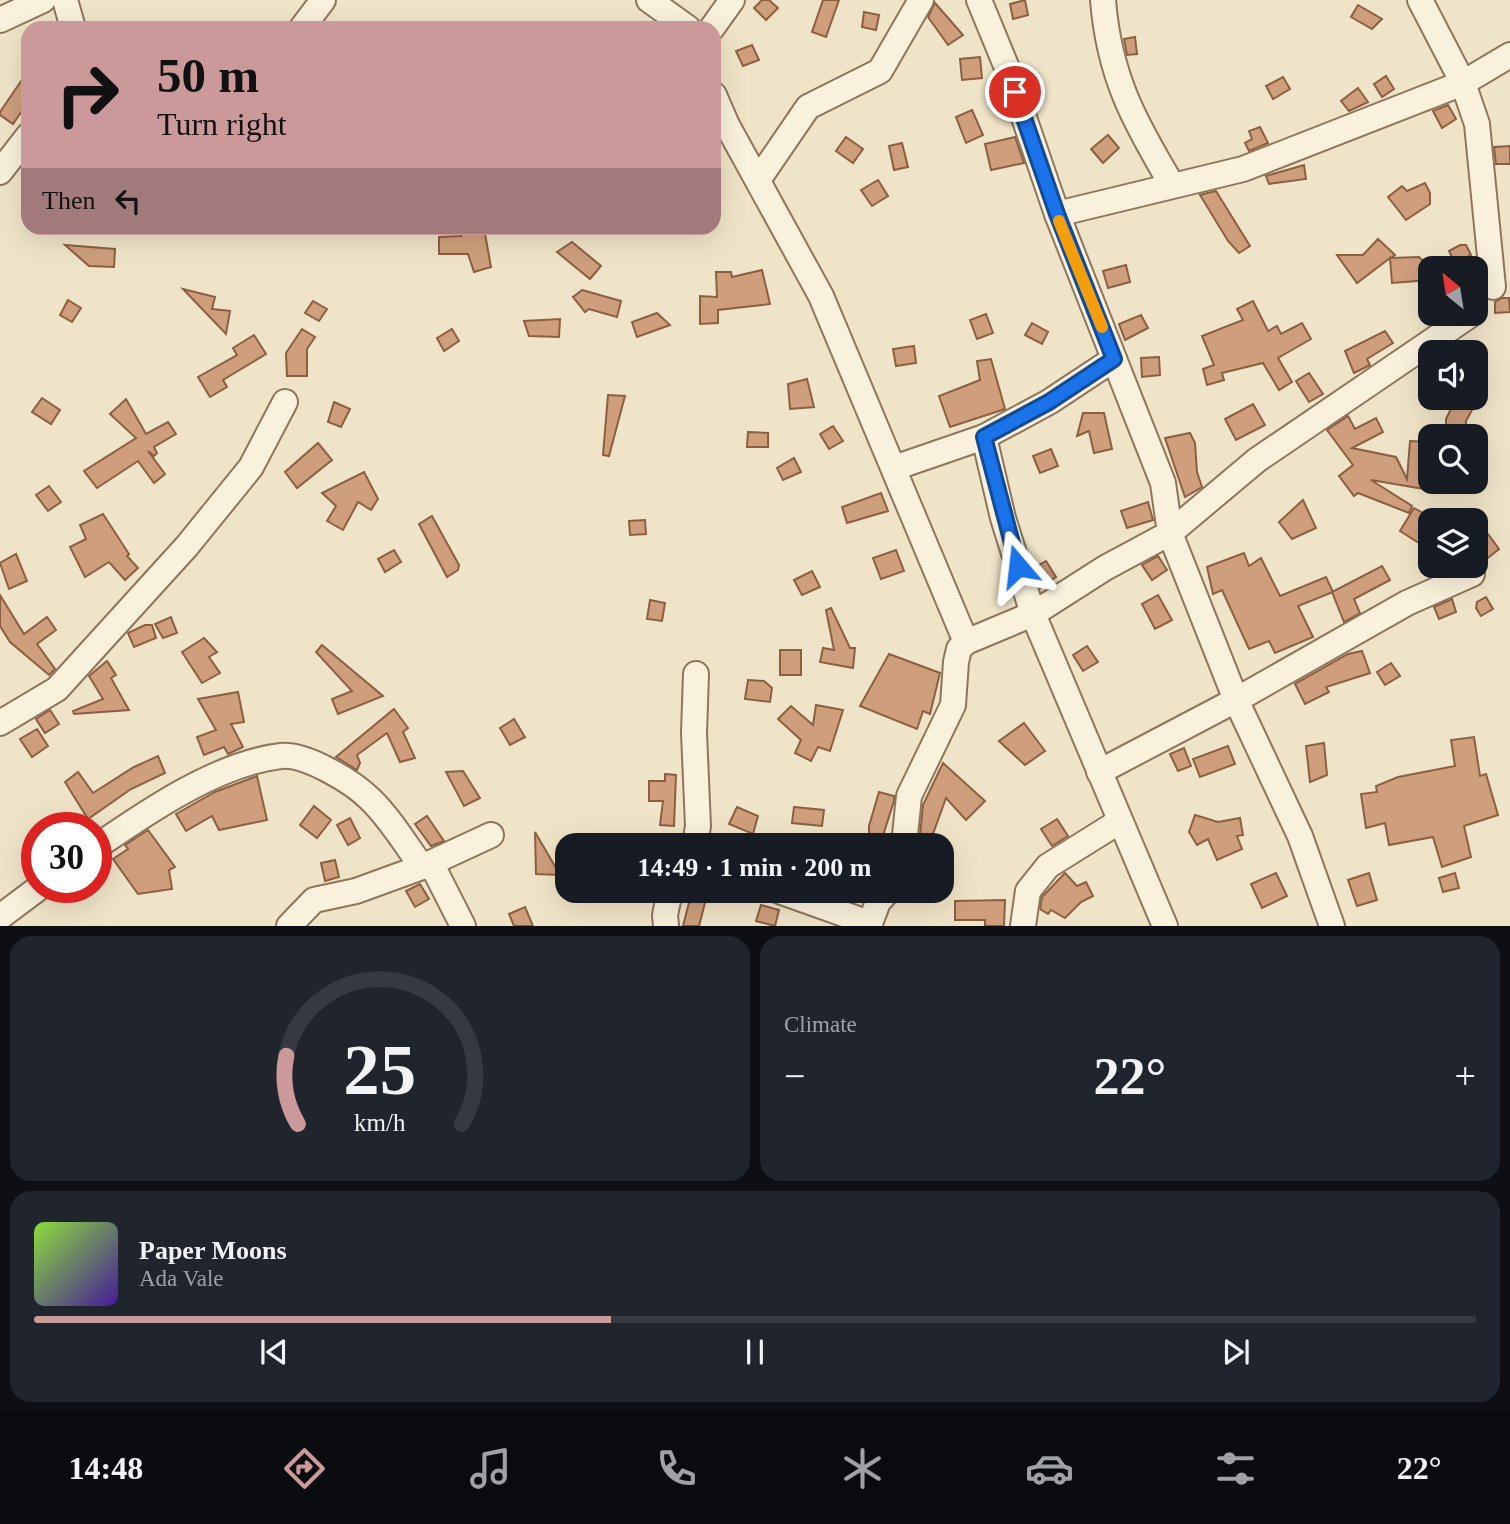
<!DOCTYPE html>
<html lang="en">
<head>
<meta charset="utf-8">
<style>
	body { margin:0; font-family:"Times New Roman",serif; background:#20242c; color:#f1f3f6; height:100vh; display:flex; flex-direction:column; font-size:26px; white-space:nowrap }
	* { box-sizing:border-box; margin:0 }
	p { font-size:23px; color:#9ea1a6 }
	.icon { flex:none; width:38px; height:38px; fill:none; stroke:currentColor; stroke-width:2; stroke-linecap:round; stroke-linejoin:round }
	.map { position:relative; height:926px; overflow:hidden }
	.panel { display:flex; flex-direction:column; gap:10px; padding:10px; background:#0d0f14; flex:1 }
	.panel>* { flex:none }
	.top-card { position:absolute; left:21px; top:21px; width:700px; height:214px; border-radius:21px; box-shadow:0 7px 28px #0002; background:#cc999b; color:#111; overflow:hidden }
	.needle { width:46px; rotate:330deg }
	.fabs { position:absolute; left:1418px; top:256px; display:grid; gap:14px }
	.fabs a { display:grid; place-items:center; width:70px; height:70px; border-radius:14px; background:#171b24; box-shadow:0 7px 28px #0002; font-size:35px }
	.speed { position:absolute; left:21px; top:812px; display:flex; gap:14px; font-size:35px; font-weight:700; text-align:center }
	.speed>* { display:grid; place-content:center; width:91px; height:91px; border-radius:50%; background:#171b24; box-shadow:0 7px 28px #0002; line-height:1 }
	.speed .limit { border:10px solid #d22; background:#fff; color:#111 }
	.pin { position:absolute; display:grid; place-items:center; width:60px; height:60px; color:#fff; margin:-30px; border:4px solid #fff; border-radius:50%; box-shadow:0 2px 7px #0007 }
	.me { position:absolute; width:77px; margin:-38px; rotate:343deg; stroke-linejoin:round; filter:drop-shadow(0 0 5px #0008) }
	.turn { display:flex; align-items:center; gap:24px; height:147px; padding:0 21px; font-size:32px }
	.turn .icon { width:91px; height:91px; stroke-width:2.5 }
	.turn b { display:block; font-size:49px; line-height:60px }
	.then { display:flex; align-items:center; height:66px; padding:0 21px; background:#0003; gap:14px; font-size:26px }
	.big { font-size:52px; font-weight:700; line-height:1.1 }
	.panel .widget { flex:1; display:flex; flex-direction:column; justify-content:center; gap:10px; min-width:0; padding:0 24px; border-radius:21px; background:#20242c }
	.panel .dial { align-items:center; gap:0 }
	.dial svg { height:182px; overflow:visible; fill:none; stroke:#363941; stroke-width:7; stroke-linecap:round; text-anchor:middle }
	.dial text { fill:#f1f3f6; stroke:none }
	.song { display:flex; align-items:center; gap:21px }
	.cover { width:84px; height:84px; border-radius:10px; background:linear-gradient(135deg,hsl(90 70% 55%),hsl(260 70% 35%)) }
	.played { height:7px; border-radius:4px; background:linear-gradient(90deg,#cc999b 40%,#363941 40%) }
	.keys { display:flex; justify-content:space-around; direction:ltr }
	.heat { display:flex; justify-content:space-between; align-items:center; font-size:38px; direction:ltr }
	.panel .tiles { flex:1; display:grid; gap:10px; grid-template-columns:1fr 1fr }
	.widget:last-child { grid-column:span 2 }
	.trip { position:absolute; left:555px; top:833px; width:399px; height:70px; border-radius:21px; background:#171b24; box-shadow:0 7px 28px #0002; font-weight:700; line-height:70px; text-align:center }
	.dock { display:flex; height:112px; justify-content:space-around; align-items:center; background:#090b0e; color:#9ea1a6 }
	.dock .icon { width:49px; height:49px }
	.dock .selected { color:#cc999b }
	.dock b { font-size:32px; color:#f1f3f6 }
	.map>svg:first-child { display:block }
</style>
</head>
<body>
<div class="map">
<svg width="1510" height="926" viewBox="0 0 1510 926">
	<rect width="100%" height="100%" fill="#f0e4c8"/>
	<g fill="#cf9f7d" stroke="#8d5f41" stroke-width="2">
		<polygon points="762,0 769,0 778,8 766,20 754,8"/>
		<polygon points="823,0 839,0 826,37 812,32"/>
		<polygon points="1025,0 1028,15 1013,19 1010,4"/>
		<polygon points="935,3 963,35 948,45 928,17"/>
		<polygon points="1358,5 1382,19 1372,29 1351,17"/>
		<polygon points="864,12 879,15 876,30 862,27"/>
		<polygon points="1135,37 1137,54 1127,55 1124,39"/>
		<polygon points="752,45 759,60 743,66 736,51"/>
		<polygon points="980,57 982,78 962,80 960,59"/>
		<polygon points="28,71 28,102 13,124 0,115 0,112"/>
		<polygon points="1386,76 1394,89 1382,97 1374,84"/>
		<polygon points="1283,77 1290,89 1273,99 1266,86"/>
		<polygon points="1358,88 1368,102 1349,111 1341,101"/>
		<polygon points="1448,105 1456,119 1442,128 1433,111"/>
		<polygon points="972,110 983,135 966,143 956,117"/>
		<polygon points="1260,127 1268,143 1249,151 1245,143 1252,139 1249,131"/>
		<polygon points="1108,135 1119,148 1103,163 1091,149"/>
		<polygon points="846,137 863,149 853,163 836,151"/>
		<polygon points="1015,137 1024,163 991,170 985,144"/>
		<polygon points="902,143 908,167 894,170 889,146"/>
		<polygon points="1510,146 1510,164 1496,164 1494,147"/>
		<polygon points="1304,165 1306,179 1269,184 1266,176"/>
		<polygon points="878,180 888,196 872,206 861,190"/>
		<polygon points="1425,183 1430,193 1430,204 1406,220 1388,197 1402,186 1407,191"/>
		<polygon points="1216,191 1250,246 1239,253 1228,241 1200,195"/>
		<polygon points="461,228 484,228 491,267 474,272 468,254 439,254 439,237 461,236"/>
		<polygon points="1378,239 1395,255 1391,258 1419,257 1430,268 1430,280 1392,283 1390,258 1357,283 1337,255 1363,255"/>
		<polygon points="572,242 601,266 590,279 557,252"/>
		<polygon points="65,245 115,249 114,267 89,266"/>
		<polygon points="1460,245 1466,245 1471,255 1455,263 1449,251"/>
		<polygon points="1126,265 1130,282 1108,288 1103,271"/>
		<polygon points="762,270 770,304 718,310 718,323 700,324 700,296 717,297 716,272 731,272 732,277"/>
		<polygon points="183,289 215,297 212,309 230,311 226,334"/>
		<polygon points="582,290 621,301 617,317 589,309 585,312 573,297"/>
		<polygon points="1502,298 1509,298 1510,312 1495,313 1495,302"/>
		<polygon points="68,300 81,308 72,322 60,315"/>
		<polygon points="313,301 327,309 319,321 305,313"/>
		<polygon points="1253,301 1268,331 1277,326 1281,334 1302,323 1311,339 1278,358 1292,382 1279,390 1263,363 1222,373 1224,380 1207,385 1203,369 1214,365 1202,336 1243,320 1237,309"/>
		<polygon points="657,313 670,325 637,337 632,322"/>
		<polygon points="986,314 993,333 977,339 970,320"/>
		<polygon points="1141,315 1148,328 1125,340 1119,324"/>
		<polygon points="560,319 559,337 529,336 524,321"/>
		<polygon points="1032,323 1048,332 1042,344 1025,335"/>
		<polygon points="302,329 315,337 307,349 307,376 287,376 286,353"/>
		<polygon points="452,329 459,341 444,351 437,338"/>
		<polygon points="1385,331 1393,343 1367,359 1370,365 1354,373 1345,351"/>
		<polygon points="254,335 266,354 223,380 227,387 210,397 198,377 237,355 233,348"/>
		<polygon points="914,346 916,363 896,366 893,349"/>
		<polygon points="1159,357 1160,375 1142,377 1141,358"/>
		<polygon points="991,359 1005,409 950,427 939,396 980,380 977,361"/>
		<polygon points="1309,373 1323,394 1309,402 1296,381"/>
		<polygon points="807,379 814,407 790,409 788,384"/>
		<polygon points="608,395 625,396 609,456 603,455"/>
		<polygon points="1457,397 1479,397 1466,421 1466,436 1446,436 1446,419"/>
		<polygon points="42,398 60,410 51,424 32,412"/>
		<polygon points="126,399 146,434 168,422 176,434 154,447 157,453 154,456 148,451 165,474 154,483 138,461 97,488 84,471 136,438 110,414"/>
		<polygon points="334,402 350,409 341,427 328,422"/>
		<polygon points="1253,404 1265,425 1236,440 1225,419"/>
		<polygon points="1083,413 1104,413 1112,449 1094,453 1089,431 1077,436"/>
		<polygon points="1348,416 1355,429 1376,418 1383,432 1352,448 1396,457 1407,479 1410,441 1430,442 1430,490 1371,480 1412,506 1409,513 1358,493 1354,496 1339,476 1353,465 1327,430"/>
		<polygon points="833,426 843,441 829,449 820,434"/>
		<polygon points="748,432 768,433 768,447 747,447"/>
		<polygon points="1190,433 1195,443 1197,472 1202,487 1185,497 1165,438"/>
		<polygon points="318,443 332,460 297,488 285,472"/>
		<polygon points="1051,449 1058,466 1040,473 1033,456"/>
		<polygon points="794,458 801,472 783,480 777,468"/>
		<polygon points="364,472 378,499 371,510 358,502 343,530 327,521 336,506 322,493"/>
		<polygon points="49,486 61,502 48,511 36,495"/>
		<polygon points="881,493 888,511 847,523 842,507"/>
		<polygon points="1303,500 1316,528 1292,539 1279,522"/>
		<polygon points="1148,502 1153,520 1127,528 1121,511"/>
		<polygon points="1414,508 1430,517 1430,550 1400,531"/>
		<polygon points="103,514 129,554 127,556 138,568 125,580 109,562 85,577 70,547 86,539 80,525"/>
		<polygon points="432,516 459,565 458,570 447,577 419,524"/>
		<polygon points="645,520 646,534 630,535 629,521"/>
		<polygon points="1488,534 1499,549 1484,561 1475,549 1475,543"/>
		<polygon points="394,550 401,562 385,572 378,559"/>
		<polygon points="896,550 904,571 881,579 873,558"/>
		<polygon points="1244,553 1249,566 1261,558 1280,596 1326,577 1333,592 1298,606 1313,637 1275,653 1269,641 1249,649 1222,590 1213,594 1207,567"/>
		<polygon points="16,554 27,581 9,589 0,563"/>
		<polygon points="1158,556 1167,570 1152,580 1142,565"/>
		<polygon points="1046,561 1056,577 1040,588 1034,568"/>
		<polygon points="1382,566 1390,580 1354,599 1360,613 1344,622 1332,592"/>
		<polygon points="812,571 820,587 802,595 794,580"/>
		<polygon points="0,595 24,634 47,617 56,630 37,644 55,669 49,675 10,642 0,626"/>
		<polygon points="1158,595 1172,620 1155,629 1142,604"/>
		<polygon points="1486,597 1493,609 1481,616 1476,608 1477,602"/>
		<polygon points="1452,599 1456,612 1439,619 1434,607"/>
		<polygon points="650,600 665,603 662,621 647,619"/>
		<polygon points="831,608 850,648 855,648 853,668 820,662 823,648 834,650 826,610"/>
		<polygon points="171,617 177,633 163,638 155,624"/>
		<polygon points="145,625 152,625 156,638 134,647 128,633"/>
		<polygon points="204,638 217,652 209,657 220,673 202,683 182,652"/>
		<polygon points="322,645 383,696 338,714 332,699 352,691 316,652"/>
		<polygon points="1087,646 1098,662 1083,671 1073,655"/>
		<rect x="780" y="650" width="21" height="25"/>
		<polygon points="1362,651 1370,673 1326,687 1329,692 1305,704 1295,684 1348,654"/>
		<polygon points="889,654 940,673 930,714 923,711 917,729 860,706"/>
		<polygon points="107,661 116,675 111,678 129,710 74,714 73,711 103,699 89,676"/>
		<polygon points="1391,663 1400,676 1385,685 1377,672"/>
		<polygon points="748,680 764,681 772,688 770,702 745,699"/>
		<polygon points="238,692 244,722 231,724 243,747 228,754 224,747 204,755 197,737 216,730 198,699"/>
		<polygon points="816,705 843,710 830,751 818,747 811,761 795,753 801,740 778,719 791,706 813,725"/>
		<polygon points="394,709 408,728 403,732 415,758 400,762 387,733 357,755 360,763 357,770 336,757"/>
		<polygon points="50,710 59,724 45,733 36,719"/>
		<polygon points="514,719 525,737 510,745 500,728"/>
		<polygon points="1024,723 1045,751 1025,765 999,741"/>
		<polygon points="37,729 48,746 32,757 20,739"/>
		<polygon points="1474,737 1480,776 1486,774 1498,815 1464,826 1471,857 1442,867 1433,837 1389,845 1385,823 1366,828 1361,794 1377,792 1376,786 1398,777 1455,766 1451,740"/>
		<polygon points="1324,743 1327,775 1310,782 1306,746"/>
		<polygon points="1228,746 1235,764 1200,777 1193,759"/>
		<polygon points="1184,748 1191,766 1178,771 1170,754"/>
		<polygon points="158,756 165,773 131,789 88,819 65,782 78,772 93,793 134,767"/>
		<polygon points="943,763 985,801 966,820 946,798 929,845 919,845 923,805"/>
		<polygon points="463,771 480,798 464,806 446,772"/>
		<polygon points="665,774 676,775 674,826 660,825 663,801 649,801 649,781 665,781"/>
		<polygon points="257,776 267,820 219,830 212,816 186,831 176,814 215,792"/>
		<polygon points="879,792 894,796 894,801 880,845 869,845 869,826"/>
		<polygon points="314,806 331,820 317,838 300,825"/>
		<polygon points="737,807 758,816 753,834 729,824"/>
		<polygon points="794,807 824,810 822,826 792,823"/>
		<polygon points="1195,815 1218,822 1240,818 1243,835 1237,836 1242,849 1217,860 1208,839 1197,845 1189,832"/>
		<polygon points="427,816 444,841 431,846 415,824"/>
		<polygon points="350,818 360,838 348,845 337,825"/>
		<polygon points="1057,819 1068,836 1052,846 1041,829"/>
		<polygon points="148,830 175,867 169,870 172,889 138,894 113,859 128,849 125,845"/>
		<polygon points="535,832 560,875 536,874"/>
		<polygon points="335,860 339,877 325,881 321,863"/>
		<polygon points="1065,873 1077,886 1086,882 1093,896 1081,902 1065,918 1051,910 1048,914 1040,909 1042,897"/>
		<polygon points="1276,873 1287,896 1262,908 1251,884"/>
		<polygon points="1369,873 1377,900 1357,906 1348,880"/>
		<polygon points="1455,873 1459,888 1443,892 1439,878"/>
		<polygon points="420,884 429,899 415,907 406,891"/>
		<polygon points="692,891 708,891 699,926 683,926"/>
		<polygon points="832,891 851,891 858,900 855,902 835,895"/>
		<polygon points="1005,900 1004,926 985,926 985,920 955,920 955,901"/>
		<polygon points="761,905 779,910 775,926 756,921"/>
		<polygon points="525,907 533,926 514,926 509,914"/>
	</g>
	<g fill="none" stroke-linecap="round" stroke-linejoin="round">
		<g stroke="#8d765c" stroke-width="28">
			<g id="minor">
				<polyline points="65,0 73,28"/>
				<polyline points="649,0 688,28"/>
				<polyline points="979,0 1007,68 1057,214 1163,483 1170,533 1236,700 1300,836 1332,926"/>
				<path d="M1103,0c6,76 31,121 69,185"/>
				<polyline points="1420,0 1463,83 1477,124 1493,287"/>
				<polyline points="0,20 43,0"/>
				<polyline points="302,28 323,0"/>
				<polyline points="712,28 732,0"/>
				<polyline points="714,95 727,125 821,296 966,642"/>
				<polyline points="0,172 28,136"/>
				<polyline points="758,180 808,107 880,71 921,0"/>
				<polyline points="1057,214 1243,169 1463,83 1510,55"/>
				<polyline points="984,437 1003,518 1033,614 1165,926"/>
				<polyline points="894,468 984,437 1049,402 1114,359"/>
				<polyline points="0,723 57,689 187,546 251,467 285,402"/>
				<polyline points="1099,772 1236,700 1407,603 1472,574"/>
				<polyline points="695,845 698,826 694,733 696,674"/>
				<polyline points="904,845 909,796 953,705 956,662 959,649 966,642 1033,614 1105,568 1170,533 1257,460 1473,313"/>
				<path d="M96,847c51,-35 122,-84 185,-91 24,-3 72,26 89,43 20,19 36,46 52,68"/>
				<polyline points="431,863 463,926"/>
				<polyline points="779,891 869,923"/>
				<polyline points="0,917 40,887"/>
				<polyline points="289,926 314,900 356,891 422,867 491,835"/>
				<polyline points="666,926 665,915 670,891"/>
				<polyline points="869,926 878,902 888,891"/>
				<polyline points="1023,926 1028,891 1048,866 1120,821"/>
			</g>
		</g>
		<use href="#minor" stroke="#faf1dc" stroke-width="24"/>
	</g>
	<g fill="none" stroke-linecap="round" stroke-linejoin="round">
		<g stroke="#114b97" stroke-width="18">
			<polyline id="route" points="1015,92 1057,214 1114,359 1049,402 984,437 1018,566"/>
		</g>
		<use href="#route" stroke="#1a73e8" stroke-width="12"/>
		<polyline stroke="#f59e0b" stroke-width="12" points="1059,221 1102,327"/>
	</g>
</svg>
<div class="fabs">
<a><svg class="needle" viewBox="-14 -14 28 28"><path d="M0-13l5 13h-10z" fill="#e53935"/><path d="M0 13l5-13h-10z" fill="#9ea1a6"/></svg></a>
<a><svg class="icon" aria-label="sound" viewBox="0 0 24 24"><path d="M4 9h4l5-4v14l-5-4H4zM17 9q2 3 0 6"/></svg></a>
<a><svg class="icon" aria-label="search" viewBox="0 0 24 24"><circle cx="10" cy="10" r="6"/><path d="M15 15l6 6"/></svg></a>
<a><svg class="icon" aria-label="layers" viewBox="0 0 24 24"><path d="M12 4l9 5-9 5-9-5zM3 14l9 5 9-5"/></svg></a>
</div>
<div class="speed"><div class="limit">30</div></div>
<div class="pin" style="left:1015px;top:92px;background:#d93025"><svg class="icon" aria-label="arrive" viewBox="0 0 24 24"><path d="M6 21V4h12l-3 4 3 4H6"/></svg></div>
<svg class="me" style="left:1018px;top:566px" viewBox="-20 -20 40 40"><path d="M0-17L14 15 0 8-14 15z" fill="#1a73e8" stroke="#fff" stroke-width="4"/></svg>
<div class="trip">14:49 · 1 min · 200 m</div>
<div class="top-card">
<div class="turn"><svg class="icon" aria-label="right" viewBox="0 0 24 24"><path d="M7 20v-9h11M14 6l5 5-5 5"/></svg><div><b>50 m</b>Turn right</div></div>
<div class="then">Then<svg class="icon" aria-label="left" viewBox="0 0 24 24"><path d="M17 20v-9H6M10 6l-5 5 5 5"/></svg></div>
</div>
</div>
<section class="panel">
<div class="tiles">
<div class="widget dial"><svg viewBox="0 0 100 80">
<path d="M14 69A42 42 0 1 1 86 69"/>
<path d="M14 69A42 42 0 0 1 9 39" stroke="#cc999b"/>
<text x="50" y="56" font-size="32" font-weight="700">25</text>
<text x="50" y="72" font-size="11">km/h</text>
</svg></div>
<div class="widget"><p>Climate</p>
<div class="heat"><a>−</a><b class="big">22°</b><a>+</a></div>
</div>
<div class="widget">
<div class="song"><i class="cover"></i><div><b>Paper Moons</b><p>Ada Vale</p></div></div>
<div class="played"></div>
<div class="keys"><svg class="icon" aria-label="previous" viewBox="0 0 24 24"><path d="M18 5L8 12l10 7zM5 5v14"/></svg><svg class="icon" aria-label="pause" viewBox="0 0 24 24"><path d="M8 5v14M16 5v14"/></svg><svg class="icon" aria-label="next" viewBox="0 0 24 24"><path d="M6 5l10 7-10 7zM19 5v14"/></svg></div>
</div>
</div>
</section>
<nav class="dock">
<b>14:48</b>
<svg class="icon selected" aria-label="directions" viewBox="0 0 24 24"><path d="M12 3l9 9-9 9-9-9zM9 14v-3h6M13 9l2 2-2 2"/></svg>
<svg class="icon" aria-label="music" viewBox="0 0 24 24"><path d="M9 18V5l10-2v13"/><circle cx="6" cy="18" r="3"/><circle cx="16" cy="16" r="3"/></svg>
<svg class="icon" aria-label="phone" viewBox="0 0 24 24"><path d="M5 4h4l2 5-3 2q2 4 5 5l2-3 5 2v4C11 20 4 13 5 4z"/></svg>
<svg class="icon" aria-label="climate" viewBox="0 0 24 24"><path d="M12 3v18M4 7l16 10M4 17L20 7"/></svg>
<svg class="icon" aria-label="car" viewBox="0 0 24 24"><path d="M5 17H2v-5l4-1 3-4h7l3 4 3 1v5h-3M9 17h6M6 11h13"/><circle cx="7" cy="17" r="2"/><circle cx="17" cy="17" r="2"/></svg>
<svg class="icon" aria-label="filters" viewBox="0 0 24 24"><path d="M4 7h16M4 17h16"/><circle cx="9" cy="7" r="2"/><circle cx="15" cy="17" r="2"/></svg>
<b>22°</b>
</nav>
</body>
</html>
